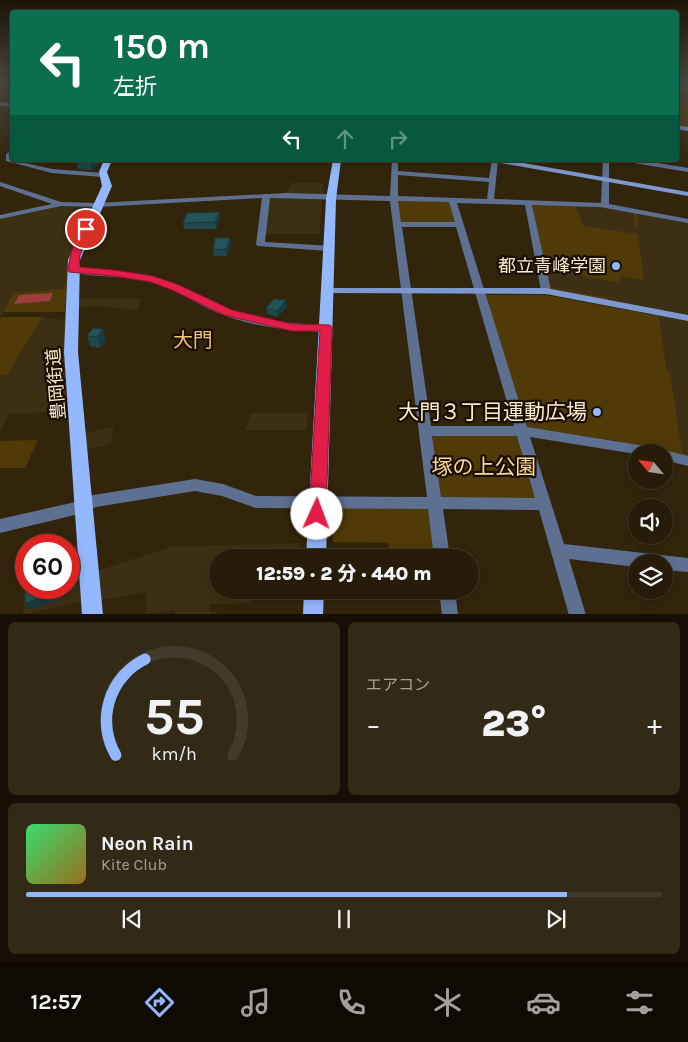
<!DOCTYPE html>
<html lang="ja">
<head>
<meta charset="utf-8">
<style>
	body { margin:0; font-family:Karla,"Noto Sans JP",sans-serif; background:#322917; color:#f1f3f6; height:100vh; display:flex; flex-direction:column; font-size:19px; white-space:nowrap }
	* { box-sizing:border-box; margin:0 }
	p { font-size:16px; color:#a4a19c }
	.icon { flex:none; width:28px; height:28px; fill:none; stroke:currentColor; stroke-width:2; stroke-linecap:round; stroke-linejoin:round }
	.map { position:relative; height:614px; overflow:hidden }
	.panel { display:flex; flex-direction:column; gap:8px; padding:8px; background:#150f05; flex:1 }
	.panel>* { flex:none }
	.banner { position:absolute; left:10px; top:10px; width:669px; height:152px; border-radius:5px; box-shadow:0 2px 12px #0003,0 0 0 1px #423a2a; background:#0b6e4f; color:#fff; overflow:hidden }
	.needle { width:32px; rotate:299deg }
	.controls { position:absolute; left:628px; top:444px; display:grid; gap:10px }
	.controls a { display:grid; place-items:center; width:45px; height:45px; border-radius:50%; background:#261c09; box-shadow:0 2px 12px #0003,0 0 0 1px #423a2a; font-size:25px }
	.speed { position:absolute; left:15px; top:534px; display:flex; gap:10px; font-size:25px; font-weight:700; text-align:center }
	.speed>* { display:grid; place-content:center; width:65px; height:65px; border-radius:50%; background:#261c09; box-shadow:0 2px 12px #0003,0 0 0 1px #423a2a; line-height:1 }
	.speed .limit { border:8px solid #d22; background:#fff; color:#111 }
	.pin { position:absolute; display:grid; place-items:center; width:42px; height:42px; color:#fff; margin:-21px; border:2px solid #fff; border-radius:50%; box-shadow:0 1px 5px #0007 }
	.me { position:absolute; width:55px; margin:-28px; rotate:2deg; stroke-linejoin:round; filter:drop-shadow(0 0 4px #0008) }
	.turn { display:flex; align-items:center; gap:18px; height:105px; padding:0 20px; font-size:22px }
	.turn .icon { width:65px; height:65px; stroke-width:2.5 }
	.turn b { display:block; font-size:35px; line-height:42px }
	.lanes { display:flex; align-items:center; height:48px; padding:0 20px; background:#0003; justify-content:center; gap:25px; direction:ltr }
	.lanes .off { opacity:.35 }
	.big { font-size:38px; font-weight:800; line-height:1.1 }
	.panel .widget { flex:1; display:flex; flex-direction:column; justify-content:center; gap:8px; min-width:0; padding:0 18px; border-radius:8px; background:#322917 }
	.panel .dial { align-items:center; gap:0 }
	.dial svg { height:130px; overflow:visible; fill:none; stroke:#423a2a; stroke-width:7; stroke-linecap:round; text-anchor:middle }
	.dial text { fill:#f1f3f6; stroke:none }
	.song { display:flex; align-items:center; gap:15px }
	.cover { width:60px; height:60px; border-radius:8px; background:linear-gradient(135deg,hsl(140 70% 55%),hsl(40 70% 35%)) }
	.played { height:5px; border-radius:2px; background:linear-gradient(90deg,#93b7fd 85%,#423a2a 85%) }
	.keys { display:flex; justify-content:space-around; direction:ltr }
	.heat { display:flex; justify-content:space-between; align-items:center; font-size:28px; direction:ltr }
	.panel .tiles { flex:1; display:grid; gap:8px; grid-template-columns:1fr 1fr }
	.widget:last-child { grid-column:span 2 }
	.trip { position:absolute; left:209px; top:549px; width:270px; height:50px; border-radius:25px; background:#261c09; box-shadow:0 2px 12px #0003,0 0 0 1px #423a2a; font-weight:800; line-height:50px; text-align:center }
	.tab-bar { display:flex; height:80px; justify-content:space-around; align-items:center; background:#0f0b04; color:#a4a19c }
	.tab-bar .icon { width:35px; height:35px }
	.tab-bar .current { color:#93b7fd }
	.tab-bar b { font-size:22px; color:#f1f3f6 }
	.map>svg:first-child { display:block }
</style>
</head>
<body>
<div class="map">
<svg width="688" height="615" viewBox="0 0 688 615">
	<rect width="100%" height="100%" fill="#32250c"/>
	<g fill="#3d2f13">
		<polygon points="291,183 324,183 323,194 286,194"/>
		<polygon points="270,198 322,199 320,234 263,234"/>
		<polygon points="533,204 602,206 688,223 688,315 549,288"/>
		<polygon points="59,206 93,207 68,264 65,312 4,312 1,317 42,317 65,320 65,352 70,411 10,414 0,432 0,218 17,216"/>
		<polygon points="101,298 141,299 137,310 97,306 76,308 76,299"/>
		<polygon points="659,316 688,321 688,457 679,455"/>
		<polygon points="251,413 308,413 307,430 245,430"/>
		<polygon points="114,427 111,444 86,450 85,433"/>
		<polygon points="300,543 299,557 218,558 218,590 253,590 251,603 210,604 209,612 216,612 216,614 175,614 175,610 145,614 146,592 100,600 97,571 170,547"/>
		<polygon points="79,544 83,601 23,615 26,564 26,588 69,588 69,547"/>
	</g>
	<g fill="#4f3a08">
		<polygon points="676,88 688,90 688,127 676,126"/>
		<polygon points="400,200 447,202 450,203 456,223 401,222 397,201"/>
		<polygon points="533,204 602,206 635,212 637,214 638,227 635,227 633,213 603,207 575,207 584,226 638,234 644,280 620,276 620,283 548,270 551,287 553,288 608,298 608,300 549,288 532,205"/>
		<polygon points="64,286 66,286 65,312 3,312 13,293 64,289"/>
		<polygon points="487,295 546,295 659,316 667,372 670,372 682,453 688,455 688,457 616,441 529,428 526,426 485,296"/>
		<polygon points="2,317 42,317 7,375 0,375 0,320"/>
		<polygon points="436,435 514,435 518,437 536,498 534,500 441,497 432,437"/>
		<polygon points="38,440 25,468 0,468 0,441"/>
		<polygon points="337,508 426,509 430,512 436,557 390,557 388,543 333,542 333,511"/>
	</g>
	<polygon fill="#9d3d3d" points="53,293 50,301 14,304 19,295"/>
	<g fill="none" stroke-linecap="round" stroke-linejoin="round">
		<g fill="#5e7092" fill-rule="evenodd">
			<polygon points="676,86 688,87 688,91 676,90"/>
			<polygon points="0,102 12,103 12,107 0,106"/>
			<polygon points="9,152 12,154 12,160 52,169 103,173 107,175 103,177 52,173 6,161 6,154"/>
			<path d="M392,160h6v11l91,7 3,-18h6l-4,39 107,4 2,-43h6v44l79,15v4l-88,-16 -68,-2 19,86 -5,3 -5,-3 -16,-86 -68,-2 70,224 124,20 5,1 2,4h-22v2l-106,-17 34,107 124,14v14l-24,-2v-8h-28v5l-67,-8 17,56h-17l-30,-105 -96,-1 7,49h-16l-6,-49 -172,-1 -34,-12 -27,-5 -99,16 -13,6 -83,20v-14l80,-18 13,-6 102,-16 28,5 33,12 171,1 -37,-296 -120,-3 -5,44 67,4 1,2 -1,2 -3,1 -72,-5 -1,-2 6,-46 -164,9 -37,-1 -61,13v-4l52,-11 -52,-18v-4l61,20 35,1 191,-10 103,3zM398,175l91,7 -2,17 -89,-3zM398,201l51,1 6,20h-54zM402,227h54l58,199h-83zM432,436h85l18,62 -94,-1z"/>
			<polygon points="625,160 640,160 688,168 688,172 628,162"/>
			<path d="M73,267c29,3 59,4 88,12 22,7 41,20 63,29 32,13 67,16 102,17l5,3c-5,6 -17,3 -25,3 -31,-2 -62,-7 -90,-19 -21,-9 -40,-23 -63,-29 -27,-8 -56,-5 -83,-11l-2,-2 2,-2z"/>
			<polygon points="664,450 688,456 688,466 664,460 664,452 659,452"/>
			<polygon points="439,590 455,590 458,615 442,615"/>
		</g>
		<g fill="#7c98cf" fill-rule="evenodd">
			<polygon points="676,125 688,127 688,131 676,129"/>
			<polygon points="492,160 507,160 688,192 688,196 495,162"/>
			<polygon points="328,288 546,288 688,315 688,321 546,294 325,293 323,291 325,289"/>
		</g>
		<g fill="#94b8ff" fill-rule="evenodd">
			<polygon points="104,160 112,160 107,172 112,186 80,260 78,352 103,615 82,615 64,352 68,260 102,186 99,172"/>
			<polygon points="333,160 341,160 336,199 326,558 306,558 326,199"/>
			<polygon points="304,590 324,590 323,615 303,615"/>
		</g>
	</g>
	<g fill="#1f474c">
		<polygon points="81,160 99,160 99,163 92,170 78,169 77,164"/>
		<rect x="358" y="160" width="8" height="1"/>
		<polygon points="219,212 220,218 216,229 184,229 183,223"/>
		<polygon points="230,238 231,245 228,254 226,256 214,256 213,250"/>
		<polygon points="286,300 287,307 278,317 267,314 266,308"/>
		<polygon points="93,328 106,340 100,348 90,346 87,336"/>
	</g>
	<g fill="#193a3e">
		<polygon points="95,160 99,160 99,163 92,170 90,165"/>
		<polygon points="219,212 220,218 216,229 215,222"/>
		<polygon points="230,238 231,245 228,254 226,256 225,249"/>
		<polygon points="286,300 287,307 278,317 277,311"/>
		<polygon points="103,329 106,340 100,348 97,337"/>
		<polygon points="53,588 57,588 57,601 29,610 25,603"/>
	</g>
	<g fill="#245358" stroke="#193a3e">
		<polygon points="81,160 95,160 90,165 77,164"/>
		<polygon points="219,212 215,222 183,223 187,213"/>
		<polygon points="215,238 230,238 227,247 225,249 213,250"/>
		<polygon points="274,299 286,300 277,311 266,308"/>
		<polygon points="93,328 103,329 97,337 87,336"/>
		<polygon points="26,572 26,588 53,588 53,594 25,603"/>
	</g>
	<linearGradient id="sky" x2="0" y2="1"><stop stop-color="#1c1407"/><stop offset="0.48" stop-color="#494640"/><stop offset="1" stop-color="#494640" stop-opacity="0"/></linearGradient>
	<rect width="688" height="166" fill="url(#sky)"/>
	<path fill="#e11d48" stroke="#92132f" d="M86,226l5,3 -11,26 -1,12 35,3 39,6 26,9 53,25 60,14 38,1 2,3 -6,186 -3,5 -6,2 -5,-2 -3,-5 11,-183h-28l-68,-16 -52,-25 -21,-8 -37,-6 -45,-4 -1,-2c1,-10 8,-40 18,-44z"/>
	<g fill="#93b7fd" stroke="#190e00" stroke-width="2">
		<circle cx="616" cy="266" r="5"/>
		<circle cx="597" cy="412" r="5"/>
	</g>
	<g text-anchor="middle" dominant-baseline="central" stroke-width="4.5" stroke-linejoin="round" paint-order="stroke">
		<g font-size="18" fill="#fceccd" stroke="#190e00" text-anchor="end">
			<text x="606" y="266">都立青峰学園</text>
		</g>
		<g font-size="18" fill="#fceccd" stroke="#190e00">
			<text transform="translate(56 384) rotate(-95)">豊岡街道</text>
		</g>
		<g font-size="20" fill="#ecc475" stroke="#190e00">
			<text x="193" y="340">大門</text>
		</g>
		<g font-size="21" fill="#fceccd" stroke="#190e00" text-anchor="end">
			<text x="587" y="412">大門３丁目運動広場</text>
		</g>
		<g font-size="21" fill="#fad792" stroke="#190e00">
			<text x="484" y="467">塚の上公園</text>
		</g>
	</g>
</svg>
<div class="controls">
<a><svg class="needle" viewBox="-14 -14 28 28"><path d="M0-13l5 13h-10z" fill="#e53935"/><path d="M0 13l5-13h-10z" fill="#a4a19c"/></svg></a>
<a><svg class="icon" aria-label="sound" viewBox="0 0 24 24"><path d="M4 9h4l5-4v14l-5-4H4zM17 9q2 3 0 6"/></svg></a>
<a><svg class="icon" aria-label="layers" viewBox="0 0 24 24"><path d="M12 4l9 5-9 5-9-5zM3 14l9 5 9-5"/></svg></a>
</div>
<div class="speed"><div class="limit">60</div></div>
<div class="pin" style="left:86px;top:229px;background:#d93025"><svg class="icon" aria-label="arrive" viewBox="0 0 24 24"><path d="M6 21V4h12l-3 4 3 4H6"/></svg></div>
<svg class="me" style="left:317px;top:514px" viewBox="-20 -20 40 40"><circle r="19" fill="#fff"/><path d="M0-13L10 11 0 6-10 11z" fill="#e11d48"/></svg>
<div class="trip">12:59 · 2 分 · 440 m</div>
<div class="banner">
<div class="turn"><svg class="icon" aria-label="left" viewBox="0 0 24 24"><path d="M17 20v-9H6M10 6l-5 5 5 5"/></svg><div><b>150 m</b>左折</div></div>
<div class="lanes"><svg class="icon" aria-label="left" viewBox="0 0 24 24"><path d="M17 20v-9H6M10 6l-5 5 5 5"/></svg><svg class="icon off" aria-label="ahead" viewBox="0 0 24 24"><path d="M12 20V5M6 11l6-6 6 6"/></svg><svg class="icon off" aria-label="right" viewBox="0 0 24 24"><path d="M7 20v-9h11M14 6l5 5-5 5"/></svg></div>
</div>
</div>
<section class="panel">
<div class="tiles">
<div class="widget dial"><svg viewBox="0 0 100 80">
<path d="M14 69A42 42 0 1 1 86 69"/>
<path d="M14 69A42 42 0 0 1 32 10" stroke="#93b7fd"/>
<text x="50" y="56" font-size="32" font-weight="700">55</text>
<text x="50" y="72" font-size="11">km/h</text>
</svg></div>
<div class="widget"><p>エアコン</p>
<div class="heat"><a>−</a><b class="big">23°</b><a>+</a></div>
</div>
<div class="widget">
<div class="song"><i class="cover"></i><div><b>Neon Rain</b><p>Kite Club</p></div></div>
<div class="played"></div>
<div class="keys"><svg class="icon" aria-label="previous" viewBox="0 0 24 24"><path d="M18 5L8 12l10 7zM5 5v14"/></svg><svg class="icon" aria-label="pause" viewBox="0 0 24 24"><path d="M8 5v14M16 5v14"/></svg><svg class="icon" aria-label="next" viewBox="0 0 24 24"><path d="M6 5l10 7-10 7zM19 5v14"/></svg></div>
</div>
</div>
</section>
<nav class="tab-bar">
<b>12:57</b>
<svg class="icon current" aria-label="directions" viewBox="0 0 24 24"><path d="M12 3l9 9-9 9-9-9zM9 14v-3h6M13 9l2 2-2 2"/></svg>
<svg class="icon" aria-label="music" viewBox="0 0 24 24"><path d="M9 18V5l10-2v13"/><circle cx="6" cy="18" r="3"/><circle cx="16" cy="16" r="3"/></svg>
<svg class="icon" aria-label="phone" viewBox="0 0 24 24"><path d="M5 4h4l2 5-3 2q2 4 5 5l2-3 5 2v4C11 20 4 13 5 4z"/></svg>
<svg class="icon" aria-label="climate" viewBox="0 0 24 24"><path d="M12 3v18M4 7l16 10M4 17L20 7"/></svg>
<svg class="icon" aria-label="car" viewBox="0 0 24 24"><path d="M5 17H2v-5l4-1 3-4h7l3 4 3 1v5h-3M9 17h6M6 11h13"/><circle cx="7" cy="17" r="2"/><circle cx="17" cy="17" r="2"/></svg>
<svg class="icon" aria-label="filters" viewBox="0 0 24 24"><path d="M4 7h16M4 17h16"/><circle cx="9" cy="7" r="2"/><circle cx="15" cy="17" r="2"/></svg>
</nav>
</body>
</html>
